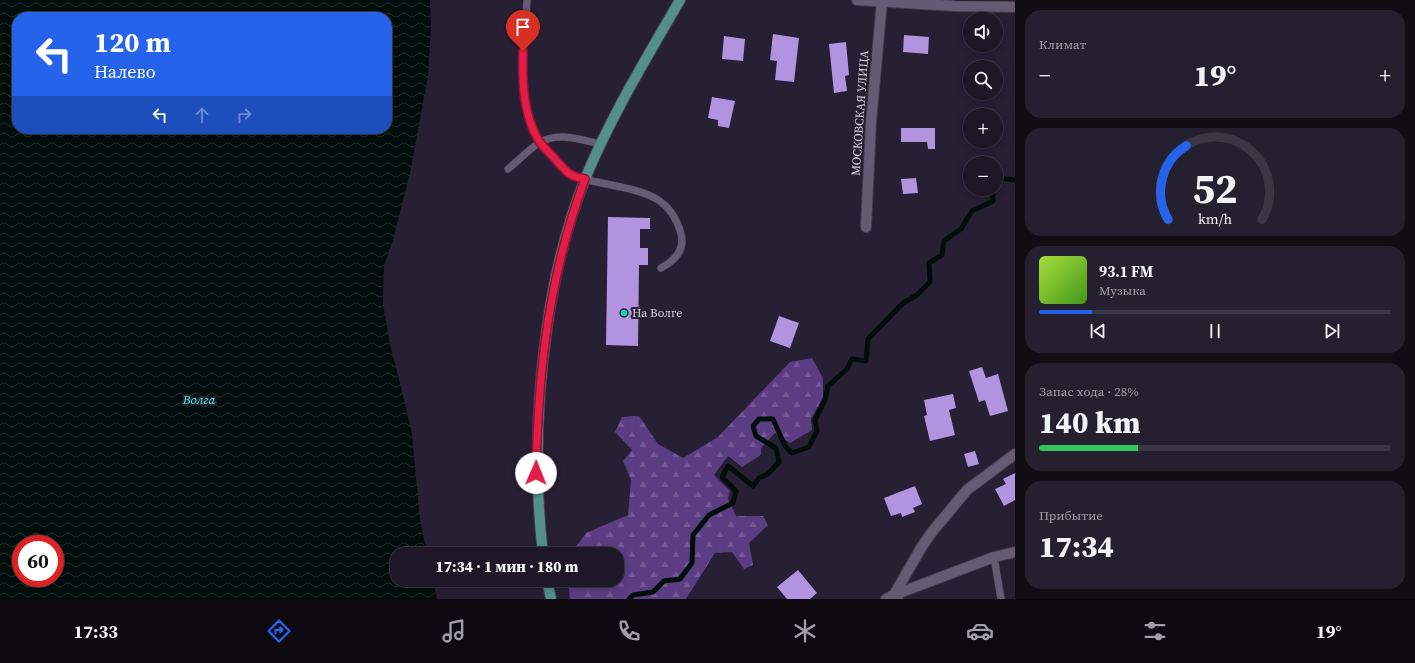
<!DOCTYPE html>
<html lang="ru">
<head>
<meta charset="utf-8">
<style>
	body { margin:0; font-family:"Source Serif 4",serif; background:#25202f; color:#f1f3f6; height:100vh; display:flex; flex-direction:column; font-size:15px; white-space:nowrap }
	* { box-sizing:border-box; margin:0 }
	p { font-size:13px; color:#a09fa7 }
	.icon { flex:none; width:22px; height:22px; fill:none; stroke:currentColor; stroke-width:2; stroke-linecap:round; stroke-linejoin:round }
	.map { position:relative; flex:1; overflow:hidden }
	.panel { display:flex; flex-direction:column; gap:10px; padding:10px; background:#100d15; width:400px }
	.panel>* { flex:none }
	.top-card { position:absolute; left:12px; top:12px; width:380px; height:122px; border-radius:16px; box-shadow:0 2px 10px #0003,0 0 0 1px #3b3644; background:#2563eb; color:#fff; overflow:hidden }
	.tools { position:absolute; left:963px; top:12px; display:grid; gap:8px }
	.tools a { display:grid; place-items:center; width:40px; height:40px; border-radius:50%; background:#1d1727; box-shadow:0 2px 10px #0003,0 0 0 1px #3b3644; font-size:20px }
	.speed { position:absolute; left:12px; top:535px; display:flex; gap:8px; font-size:20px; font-weight:700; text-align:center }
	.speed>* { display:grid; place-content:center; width:52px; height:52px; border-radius:50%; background:#1d1727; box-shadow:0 2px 10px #0003,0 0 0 1px #3b3644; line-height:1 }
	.speed .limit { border:6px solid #d22; background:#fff; color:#111 }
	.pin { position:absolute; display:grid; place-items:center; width:34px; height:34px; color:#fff; margin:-41px -17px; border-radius:50% 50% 50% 0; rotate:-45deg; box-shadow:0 0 4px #0007 }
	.pin .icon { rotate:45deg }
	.me { position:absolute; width:44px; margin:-22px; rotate:1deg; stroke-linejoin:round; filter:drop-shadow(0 0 3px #0008) }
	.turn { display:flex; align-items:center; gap:14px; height:84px; padding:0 16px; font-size:18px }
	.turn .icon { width:52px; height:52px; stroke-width:2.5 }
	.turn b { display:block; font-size:28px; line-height:34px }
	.lanes { display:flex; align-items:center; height:38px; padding:0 16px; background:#0003; justify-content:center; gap:20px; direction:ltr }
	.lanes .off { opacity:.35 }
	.big { font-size:30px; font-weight:800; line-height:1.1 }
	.panel .widget { flex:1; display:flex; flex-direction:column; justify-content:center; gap:6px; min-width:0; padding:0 14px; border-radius:16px; background:#25202f }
	.panel .dial { align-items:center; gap:0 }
	.dial svg { height:104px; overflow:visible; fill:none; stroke:#3b3644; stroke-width:7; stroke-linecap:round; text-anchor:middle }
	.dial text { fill:#f1f3f6; stroke:none }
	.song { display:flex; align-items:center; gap:12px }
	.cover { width:48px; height:48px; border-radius:6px; background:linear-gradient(135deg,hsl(80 70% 55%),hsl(100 70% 35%)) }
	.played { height:4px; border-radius:2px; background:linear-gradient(90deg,#2563eb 15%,#3b3644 15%) }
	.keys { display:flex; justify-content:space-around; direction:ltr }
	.heat { display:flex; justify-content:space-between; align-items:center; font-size:22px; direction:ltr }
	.charge { height:6px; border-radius:3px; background:linear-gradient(90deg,#34c759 28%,#3b3644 0) }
	.trip { position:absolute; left:390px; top:547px; width:234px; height:40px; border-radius:16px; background:#1d1727; box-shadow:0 2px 10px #0003,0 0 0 1px #3b3644; font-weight:800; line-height:40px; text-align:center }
	.dock { display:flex; height:64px; justify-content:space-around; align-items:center; background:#0c0910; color:#a09fa7 }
	.dock .icon { width:28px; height:28px }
	.dock .current { color:#2563eb }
	.dock b { font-size:18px; color:#f1f3f6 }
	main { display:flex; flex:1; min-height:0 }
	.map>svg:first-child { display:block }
</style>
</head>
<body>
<main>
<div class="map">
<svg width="1015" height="599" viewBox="0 0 1015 599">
	<defs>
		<pattern id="forest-firs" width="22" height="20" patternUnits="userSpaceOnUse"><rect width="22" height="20" fill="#5c3d83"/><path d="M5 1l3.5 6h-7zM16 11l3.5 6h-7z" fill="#725894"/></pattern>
		<pattern id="water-waves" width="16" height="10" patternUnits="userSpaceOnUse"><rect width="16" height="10" fill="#020e0b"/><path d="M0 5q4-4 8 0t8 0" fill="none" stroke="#26302e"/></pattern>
	</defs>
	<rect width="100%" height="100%" fill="#271f34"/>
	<polygon fill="url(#forest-firs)" points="812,358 823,378 823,397 811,419 812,430 790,443 775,433 761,448 761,455 742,467 728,456 714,475 730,491 728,499 736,516 763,516 768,525 749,543 753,565 744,569 732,552 715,553 686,599 570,599 568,580 617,580 617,554 571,554 586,533 628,515 631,480 623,461 632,450 615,432 622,417 639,416 658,444 683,458 718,437 790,362"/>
	<path fill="url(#water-waves)" fill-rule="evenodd" d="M0,0h430l1,29 -3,47 -18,97 -17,67 -9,26 -1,38 7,40 12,47 10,43 8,86 7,34h-30v26h36l4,19h-437zM17,17h370v112h-370zM21,544h34v34h-34z"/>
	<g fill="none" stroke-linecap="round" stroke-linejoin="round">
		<g stroke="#020e0b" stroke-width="5">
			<polyline points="996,180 999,178 1015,180"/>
			<polyline points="629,599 633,595 653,592 664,581 680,579 692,563 693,535 709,515 733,503 736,491 722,477 728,466 753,486 759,478 768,474 779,462 776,448 756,436 753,426 759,419 773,419 785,446 792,453 809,447 817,431 815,420 825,400 828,386 847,369 852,359 866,361 868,339 903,303 917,295 930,282 929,263 942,255 944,241 961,229 972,211 993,201 992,189"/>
		</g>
	</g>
	<g fill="#b293e0">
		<polygon points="773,34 799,38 794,82 775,80 777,61 770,60"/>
		<polygon points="904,35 929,37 928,54 903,52"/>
		<polygon points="724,36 745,39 743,61 722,59"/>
		<polygon points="846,42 849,75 845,76 847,91 834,93 829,44"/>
		<polygon points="712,97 735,101 729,128 718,126 718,120 708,118"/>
		<polygon points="901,128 935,128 935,149 928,149 927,142 901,142"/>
		<polygon points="916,178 918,193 903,194 901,179"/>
		<polygon points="608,217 650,218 650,229 640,229 640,248 648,248 648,265 639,265 638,346 606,345"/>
		<polygon points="779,316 799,323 790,348 770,341"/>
		<polygon points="982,367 986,378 998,374 1008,411 990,416 985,400 979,402 969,371"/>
		<polygon points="953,394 956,408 949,410 955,435 930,441 924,416 927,415 924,400"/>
		<polygon points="975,451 979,464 968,467 964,454"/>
		<polygon points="1015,473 1015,500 1004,506 995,489 1006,484 1003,479"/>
		<polygon points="915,486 922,504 913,508 915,512 902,517 901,513 891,516 884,498"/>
		<polygon points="798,570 817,593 810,599 787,599 777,587"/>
	</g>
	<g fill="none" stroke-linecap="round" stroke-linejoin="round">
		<g stroke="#433c4d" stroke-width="8">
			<g id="lane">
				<path d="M527,0c-2,45 -14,101 13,141 3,6 9,11 14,16 6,7 12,14 19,20 14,3 29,6 43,9 31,6 56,13 65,48 4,16 -7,27 -20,34"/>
				<path d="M508,169c10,-8 20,-19 31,-26 19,-12 42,-3 61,1"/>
				<polyline points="994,557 1001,599"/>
			</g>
		</g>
		<g stroke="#433c4d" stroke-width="12">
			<g id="street">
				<polyline points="857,0 955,6 1015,7"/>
				<polyline points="866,227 871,122 882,1"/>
				<polyline points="886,599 894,595 994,557 1015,552"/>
				<polyline points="898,599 894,595 921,548 932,532 967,490 1015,454"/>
			</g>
		</g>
		<g stroke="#433c4d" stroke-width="12">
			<g id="primary">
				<path d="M543,554c-9,-77 -7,-149 4,-226 7,-51 19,-101 38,-149 26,-63 61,-120 95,-179"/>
				<polyline points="547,580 551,599"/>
			</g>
		</g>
		<use href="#lane" stroke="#655b74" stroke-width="7"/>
		<use href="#street" stroke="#655b74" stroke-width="10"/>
		<use href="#primary" stroke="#558f8b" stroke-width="10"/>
	</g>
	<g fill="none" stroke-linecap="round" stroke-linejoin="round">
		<g stroke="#92132f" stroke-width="10">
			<path id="route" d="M523,51c-1,30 0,64 16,90 5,7 11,12 16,18 12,13 13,17 30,20 -36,96 -47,192 -49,294"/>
		</g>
		<use href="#route" stroke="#e11d48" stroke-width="7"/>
	</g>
	<circle fill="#12d5b4" stroke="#271f34" stroke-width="1.5" cx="624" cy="313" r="4"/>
	<g text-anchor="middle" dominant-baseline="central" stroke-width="4" stroke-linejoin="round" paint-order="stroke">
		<g font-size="12" fill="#d4cfdd" stroke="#271f34">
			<text transform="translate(860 113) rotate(-86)">МОСКОВСКАЯ УЛИЦА</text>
		</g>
		<g font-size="12" fill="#d4cfdd" stroke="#271f34" text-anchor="start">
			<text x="632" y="313">На Волге</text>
		</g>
		<g font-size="13" font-style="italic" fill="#3fecc9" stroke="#271f34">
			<text x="199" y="399">Волга</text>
		</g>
	</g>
</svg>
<div class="tools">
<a><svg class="icon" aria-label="sound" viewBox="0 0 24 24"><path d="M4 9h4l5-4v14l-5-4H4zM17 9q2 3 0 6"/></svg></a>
<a><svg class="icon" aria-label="search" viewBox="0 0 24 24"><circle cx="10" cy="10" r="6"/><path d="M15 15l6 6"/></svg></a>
<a>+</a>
<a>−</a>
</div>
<div class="speed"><div class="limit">60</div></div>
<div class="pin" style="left:523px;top:51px;background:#d93025"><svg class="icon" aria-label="arrive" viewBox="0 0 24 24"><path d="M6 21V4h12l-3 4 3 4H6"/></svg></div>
<svg class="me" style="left:536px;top:473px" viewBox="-20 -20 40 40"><circle r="19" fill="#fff"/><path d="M0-13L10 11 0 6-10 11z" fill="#e11d48"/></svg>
<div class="trip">17:34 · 1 мин · 180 m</div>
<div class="top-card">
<div class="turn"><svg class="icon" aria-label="left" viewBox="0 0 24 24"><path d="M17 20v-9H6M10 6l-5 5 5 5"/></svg><div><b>120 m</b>Налево</div></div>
<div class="lanes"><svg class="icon" aria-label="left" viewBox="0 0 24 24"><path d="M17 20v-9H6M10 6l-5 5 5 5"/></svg><svg class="icon off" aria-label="ahead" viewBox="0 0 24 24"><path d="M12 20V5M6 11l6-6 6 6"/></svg><svg class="icon off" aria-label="right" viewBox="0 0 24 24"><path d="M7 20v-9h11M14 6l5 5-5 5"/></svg></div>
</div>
</div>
<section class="panel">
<div class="widget"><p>Климат</p>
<div class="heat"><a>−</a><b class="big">19°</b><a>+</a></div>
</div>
<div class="widget dial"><svg viewBox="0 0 100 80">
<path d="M14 69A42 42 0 1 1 86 69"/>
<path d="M14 69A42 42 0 0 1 28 12" stroke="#2563eb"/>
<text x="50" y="56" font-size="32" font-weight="700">52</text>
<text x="50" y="72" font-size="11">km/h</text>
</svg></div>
<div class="widget">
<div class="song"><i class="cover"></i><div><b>93.1 FM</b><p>Музыка</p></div></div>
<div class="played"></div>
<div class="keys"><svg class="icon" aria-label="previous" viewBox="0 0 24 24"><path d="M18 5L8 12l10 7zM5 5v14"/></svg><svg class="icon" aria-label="pause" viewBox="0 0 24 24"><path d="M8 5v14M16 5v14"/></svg><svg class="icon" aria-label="next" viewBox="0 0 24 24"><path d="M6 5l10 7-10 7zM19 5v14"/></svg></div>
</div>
<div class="widget"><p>Запас хода · 28%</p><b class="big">140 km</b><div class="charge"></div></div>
<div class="widget"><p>Прибытие</p><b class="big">17:34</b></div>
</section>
</main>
<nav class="dock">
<b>17:33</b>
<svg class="icon current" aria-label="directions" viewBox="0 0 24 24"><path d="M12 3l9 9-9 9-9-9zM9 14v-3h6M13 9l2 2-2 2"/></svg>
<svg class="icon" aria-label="music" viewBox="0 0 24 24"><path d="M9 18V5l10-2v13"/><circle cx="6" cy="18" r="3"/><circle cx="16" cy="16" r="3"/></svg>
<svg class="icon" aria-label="phone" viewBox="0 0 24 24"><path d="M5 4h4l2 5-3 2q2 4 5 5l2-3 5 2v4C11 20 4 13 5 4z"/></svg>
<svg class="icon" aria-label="climate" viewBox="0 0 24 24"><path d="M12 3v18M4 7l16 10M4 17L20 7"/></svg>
<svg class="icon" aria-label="car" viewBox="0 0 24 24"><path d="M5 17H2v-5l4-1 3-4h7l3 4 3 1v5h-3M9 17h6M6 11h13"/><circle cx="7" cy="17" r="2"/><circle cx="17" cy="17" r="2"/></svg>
<svg class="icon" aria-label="filters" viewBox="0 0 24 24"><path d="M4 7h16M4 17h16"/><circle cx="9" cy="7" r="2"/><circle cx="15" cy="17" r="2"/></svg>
<b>19°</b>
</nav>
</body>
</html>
